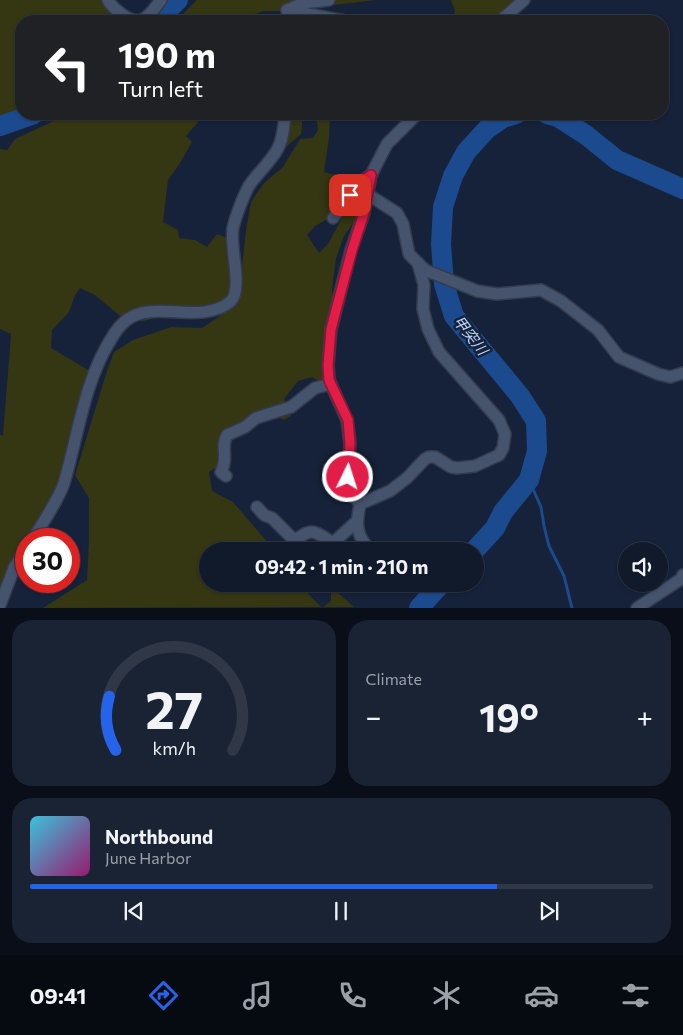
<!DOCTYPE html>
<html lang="en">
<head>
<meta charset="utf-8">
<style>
	body { margin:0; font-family:Commissioner,"Noto Sans JP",sans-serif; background:#192333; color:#f1f3f6; height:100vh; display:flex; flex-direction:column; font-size:19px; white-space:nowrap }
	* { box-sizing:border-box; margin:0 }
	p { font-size:16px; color:#9ca1a9 }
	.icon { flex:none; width:28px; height:28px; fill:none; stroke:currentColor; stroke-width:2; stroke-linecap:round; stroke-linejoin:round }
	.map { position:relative; height:608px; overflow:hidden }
	.drawer { display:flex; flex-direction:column; gap:12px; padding:12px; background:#090e18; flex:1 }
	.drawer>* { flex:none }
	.guide { position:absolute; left:15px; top:15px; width:654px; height:105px; border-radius:20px; box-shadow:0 1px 4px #0004,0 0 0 1px #303847; background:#202124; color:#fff; overflow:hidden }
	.controls { position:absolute; left:618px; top:542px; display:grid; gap:10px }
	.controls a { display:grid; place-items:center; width:50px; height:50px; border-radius:50%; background:#101a2b; box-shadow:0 1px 4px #0004,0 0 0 1px #303847; font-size:25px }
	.speed { position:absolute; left:15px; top:528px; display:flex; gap:10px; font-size:25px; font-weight:700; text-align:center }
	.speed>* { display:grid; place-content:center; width:65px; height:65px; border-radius:50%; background:#101a2b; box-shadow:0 1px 4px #0004,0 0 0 1px #303847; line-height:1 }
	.speed .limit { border:8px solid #d22; background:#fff; color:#111 }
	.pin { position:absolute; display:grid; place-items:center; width:42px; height:42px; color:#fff; margin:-21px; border-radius:10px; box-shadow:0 2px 8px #0006 }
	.me { position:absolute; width:55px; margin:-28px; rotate:4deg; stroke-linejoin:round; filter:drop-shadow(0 0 4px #0008) }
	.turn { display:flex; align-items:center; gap:18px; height:105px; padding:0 20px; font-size:22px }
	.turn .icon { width:65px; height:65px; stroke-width:2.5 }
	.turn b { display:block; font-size:35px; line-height:42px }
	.big { font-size:38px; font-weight:700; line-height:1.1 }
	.drawer .card { flex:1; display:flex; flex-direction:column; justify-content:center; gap:8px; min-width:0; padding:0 18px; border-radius:20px; background:#192333 }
	.drawer .dial { align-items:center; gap:0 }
	.dial svg { height:130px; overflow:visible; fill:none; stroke:#303847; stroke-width:7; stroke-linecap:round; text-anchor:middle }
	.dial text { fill:#f1f3f6; stroke:none }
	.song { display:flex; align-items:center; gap:15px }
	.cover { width:60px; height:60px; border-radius:8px; background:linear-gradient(135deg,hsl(190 70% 55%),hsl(320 70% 35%)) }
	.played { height:5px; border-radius:2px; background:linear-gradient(90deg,#2563eb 75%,#303847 75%) }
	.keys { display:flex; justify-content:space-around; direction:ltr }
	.heat { display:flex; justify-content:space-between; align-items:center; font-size:28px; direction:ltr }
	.drawer .tiles { flex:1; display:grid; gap:12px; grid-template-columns:1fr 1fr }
	.card:last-child { grid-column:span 2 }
	.trip { position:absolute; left:199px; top:542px; width:285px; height:50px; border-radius:25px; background:#101a2b; box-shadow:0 1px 4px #0004,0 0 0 1px #303847; font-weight:700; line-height:50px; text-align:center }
	.tabs { display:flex; height:80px; justify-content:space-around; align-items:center; background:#060a11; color:#9ca1a9 }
	.tabs .icon { width:35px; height:35px }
	.tabs .active { color:#2563eb }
	.tabs b { font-size:22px; color:#f1f3f6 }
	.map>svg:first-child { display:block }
</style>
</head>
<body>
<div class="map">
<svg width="683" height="608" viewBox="0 0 683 608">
	<rect width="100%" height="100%" fill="#162239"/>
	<g fill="#343711">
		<polygon points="0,0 114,0 134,21 21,21 21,114 29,114 8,130 0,133"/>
		<polygon points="197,0 377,0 280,11 263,11 245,18 248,21 176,21"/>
		<polygon points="451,0 530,0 518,5 512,21 453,21 455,11"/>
		<polygon points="69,114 205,114 186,136 192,142 180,163 168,180 163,222 178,230 179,238 195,240 207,247 217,234 235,241 231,289 223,302 143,321 125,320 95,295 80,288 75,295 69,312 52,330 51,348 95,374 63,487 36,539 26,539 26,553 0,603 0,435 3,435 11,334 0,329 0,149 7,150 15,139"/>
		<polygon points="291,114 303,114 301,134 285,148"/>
		<polygon points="316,114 330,114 329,138 324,172 358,180 339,195 326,220 315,226 307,235 319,253 328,244 346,211 359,201 356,219 344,236 336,258 332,290 337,324 327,386 312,377 298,381 284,399 291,416 284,420 275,416 262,421 244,434 225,439 221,464 209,472 212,491 233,502 275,551 208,551 208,584 299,584 321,607 43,608 87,580 89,540 89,498 75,475 106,374 114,352 133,340 171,327 202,328 223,314 239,296 246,230 251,202 264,183 283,167 300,139 313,138 318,130"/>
		<polygon points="331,587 354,607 323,607 331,601"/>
	</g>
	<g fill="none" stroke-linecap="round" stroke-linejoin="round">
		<polyline stroke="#1b4b8e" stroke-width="3" points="529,480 541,507 544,526 549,546 564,576 572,608"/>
		<g stroke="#1b4b8e" stroke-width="20">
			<polyline points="157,21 178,0"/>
			<polyline points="547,114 558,117 586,135 617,160 683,189"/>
			<polyline points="0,126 34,114"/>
			<polyline points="474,551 495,528 503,512 529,480 537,451 536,421 520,396 454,316 444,284 441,244 443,207 453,176 466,152 487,129 503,118 516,114"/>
			<polyline points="419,608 441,584"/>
		</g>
		<g stroke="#333b4e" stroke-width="14">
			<g id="street">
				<path d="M108,0c5,9 22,23 33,20 8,-2 15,-14 20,-20"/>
				<polyline points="287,10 345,21"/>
				<polyline points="289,21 287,10 303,3 329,0"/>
				<polyline points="500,21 524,0"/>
				<polyline points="417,114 387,144 371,175 364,213 351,250 331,329 328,365 329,380 347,420 350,443 348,477 353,494 360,504 390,491 407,478 425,459 429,457 435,457 451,467 457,468 475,466 499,455 503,448 505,434 499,420 439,352 428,329 423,309 424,285 418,263"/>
				<polyline points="367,194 397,213 403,224 409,254 425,270 477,291 497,294 541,290 561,301 598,330 619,357 658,374 670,377 683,373"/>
				<polyline points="333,218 359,183 371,175"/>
				<path d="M226,476l-5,-4c8,-15 -1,-25 6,-37l18,-8 11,-9 35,-11 24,-19 16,-4"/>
				<path d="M360,504c-3,15 -5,29 6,41"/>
				<path d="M257,507l7,8 8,3 21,21c7,0 8,-4 14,-6 8,-4 19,6 26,10"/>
				<path d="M33,539c10,-17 25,-38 31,-56 14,-47 20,-101 47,-144 4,-7 10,-15 17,-20 26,-19 73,6 102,-17 14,-12 -1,-55 3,-74 2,-9 12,-38 18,-45 8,-11 19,-21 26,-33 6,-10 7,-24 8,-36"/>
				<polyline points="327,551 333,543 357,521"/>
				<polyline points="0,605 14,568 26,549"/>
				<polyline points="637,608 681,579 683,575"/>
			</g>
		</g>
		<use href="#street" stroke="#45536d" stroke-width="11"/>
	</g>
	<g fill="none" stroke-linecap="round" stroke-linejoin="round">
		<g stroke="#92132f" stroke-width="12">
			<polyline id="route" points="348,477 350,443 348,420 329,380 328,365 331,329 352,250 364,213 371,175 359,183 350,195"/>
		</g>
		<use href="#route" stroke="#e11d48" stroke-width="9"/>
	</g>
	<g text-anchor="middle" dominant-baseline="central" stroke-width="5" stroke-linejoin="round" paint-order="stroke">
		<g font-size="15" font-style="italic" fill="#bad5fb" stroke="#162239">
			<text transform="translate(471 335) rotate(52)">甲突川</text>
		</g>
	</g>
</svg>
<div class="controls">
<a><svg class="icon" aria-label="sound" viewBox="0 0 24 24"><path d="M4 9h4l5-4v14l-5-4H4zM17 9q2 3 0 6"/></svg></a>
</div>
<div class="speed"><div class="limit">30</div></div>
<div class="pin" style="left:350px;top:195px;background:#d93025"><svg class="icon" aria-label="arrive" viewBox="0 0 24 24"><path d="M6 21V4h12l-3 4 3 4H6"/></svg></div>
<svg class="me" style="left:348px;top:477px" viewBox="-20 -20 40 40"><circle r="17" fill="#e11d48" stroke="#fff" stroke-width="3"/><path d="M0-11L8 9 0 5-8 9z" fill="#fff"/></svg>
<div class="trip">09:42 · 1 min · 210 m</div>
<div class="guide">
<div class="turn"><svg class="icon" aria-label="left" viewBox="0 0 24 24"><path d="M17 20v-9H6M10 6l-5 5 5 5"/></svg><div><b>190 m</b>Turn left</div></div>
</div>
</div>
<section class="drawer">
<div class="tiles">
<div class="card dial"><svg viewBox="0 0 100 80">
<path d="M14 69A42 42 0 1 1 86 69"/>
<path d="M14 69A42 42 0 0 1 10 36" stroke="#2563eb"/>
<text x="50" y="56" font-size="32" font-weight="700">27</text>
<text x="50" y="72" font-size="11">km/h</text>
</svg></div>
<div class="card"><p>Climate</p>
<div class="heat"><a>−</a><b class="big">19°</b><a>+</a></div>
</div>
<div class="card">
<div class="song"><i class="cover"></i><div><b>Northbound</b><p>June Harbor</p></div></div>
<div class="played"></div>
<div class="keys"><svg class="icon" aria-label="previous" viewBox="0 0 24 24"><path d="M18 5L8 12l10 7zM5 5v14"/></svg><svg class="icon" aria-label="pause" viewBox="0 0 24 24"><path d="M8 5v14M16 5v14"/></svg><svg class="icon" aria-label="next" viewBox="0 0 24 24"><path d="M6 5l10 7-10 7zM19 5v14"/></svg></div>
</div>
</div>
</section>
<nav class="tabs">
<b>09:41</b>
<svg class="icon active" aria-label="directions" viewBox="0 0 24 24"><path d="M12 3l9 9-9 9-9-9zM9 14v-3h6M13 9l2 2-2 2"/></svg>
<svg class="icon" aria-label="music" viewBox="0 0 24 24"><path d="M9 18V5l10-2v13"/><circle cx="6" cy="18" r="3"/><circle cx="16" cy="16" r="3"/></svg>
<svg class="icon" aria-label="phone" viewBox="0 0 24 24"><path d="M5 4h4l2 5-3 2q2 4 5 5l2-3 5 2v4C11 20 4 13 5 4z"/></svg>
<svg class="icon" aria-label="climate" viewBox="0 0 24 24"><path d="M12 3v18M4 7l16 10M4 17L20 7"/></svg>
<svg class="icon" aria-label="car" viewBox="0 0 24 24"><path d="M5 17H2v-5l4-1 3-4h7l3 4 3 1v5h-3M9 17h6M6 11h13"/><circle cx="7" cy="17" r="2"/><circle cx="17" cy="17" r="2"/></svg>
<svg class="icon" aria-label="filters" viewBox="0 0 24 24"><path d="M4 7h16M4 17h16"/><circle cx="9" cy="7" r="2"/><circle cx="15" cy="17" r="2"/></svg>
</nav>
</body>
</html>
